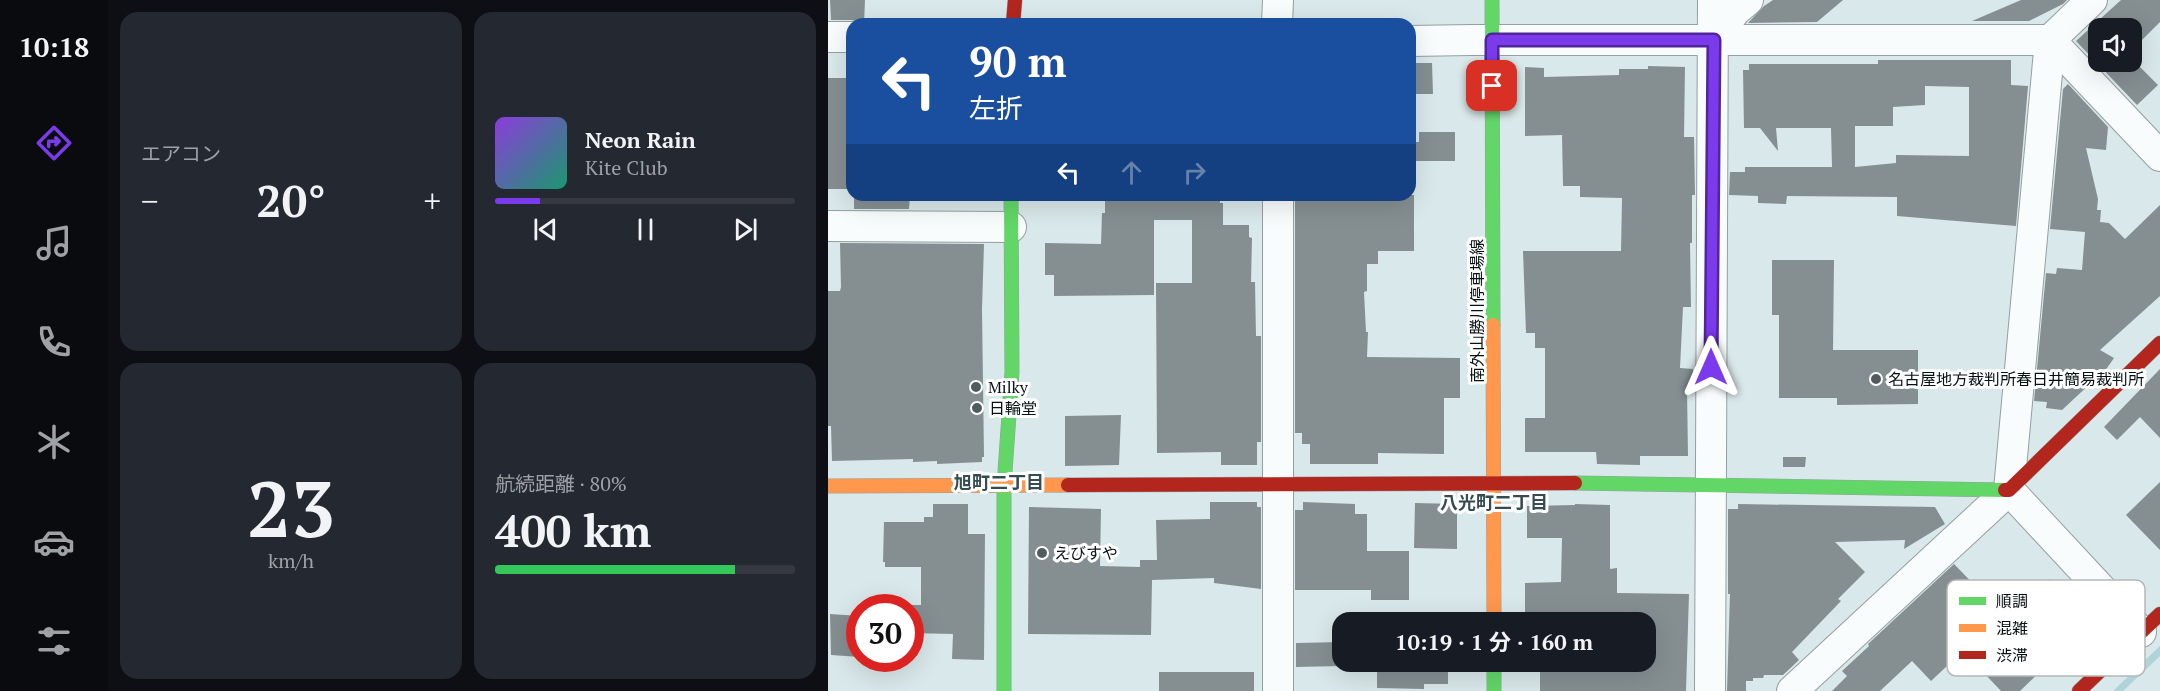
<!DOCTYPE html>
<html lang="ja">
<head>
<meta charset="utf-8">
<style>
	body { margin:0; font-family:"PT Serif","Noto Sans JP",serif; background:#242831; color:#f1f3f6; height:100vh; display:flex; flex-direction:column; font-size:22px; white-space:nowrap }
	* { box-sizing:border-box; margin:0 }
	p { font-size:20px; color:#9ea1a6 }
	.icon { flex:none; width:33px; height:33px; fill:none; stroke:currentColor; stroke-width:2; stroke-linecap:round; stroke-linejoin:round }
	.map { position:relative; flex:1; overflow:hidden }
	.panel { display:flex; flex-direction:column; gap:12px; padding:12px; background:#0d0f14; width:720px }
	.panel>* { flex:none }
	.hud { position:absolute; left:18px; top:18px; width:570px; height:183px; border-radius:18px; box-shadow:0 6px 24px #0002; background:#1a4fa0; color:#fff; overflow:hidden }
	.tools { position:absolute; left:1260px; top:18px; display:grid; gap:12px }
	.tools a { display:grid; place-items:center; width:54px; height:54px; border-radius:12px; background:#171b24; box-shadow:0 6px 24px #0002; font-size:30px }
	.speed { position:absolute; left:18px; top:594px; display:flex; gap:12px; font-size:30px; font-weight:700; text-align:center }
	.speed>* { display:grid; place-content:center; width:78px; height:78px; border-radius:50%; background:#171b24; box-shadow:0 6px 24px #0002; line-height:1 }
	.speed .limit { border:9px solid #d22; background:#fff; color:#111 }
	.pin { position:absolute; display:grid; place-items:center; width:51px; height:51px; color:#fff; margin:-26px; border-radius:12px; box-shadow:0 3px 9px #0006 }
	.me { position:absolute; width:66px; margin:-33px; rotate:0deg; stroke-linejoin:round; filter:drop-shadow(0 0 4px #0008) }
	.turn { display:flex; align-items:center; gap:21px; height:126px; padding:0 24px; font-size:27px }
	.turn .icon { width:78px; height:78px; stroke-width:2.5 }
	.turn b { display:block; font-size:42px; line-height:51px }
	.lanes { display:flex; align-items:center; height:57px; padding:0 24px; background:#0003; justify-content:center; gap:30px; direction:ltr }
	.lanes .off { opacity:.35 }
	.big { font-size:45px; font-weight:700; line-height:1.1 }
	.panel .card { flex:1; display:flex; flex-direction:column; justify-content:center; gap:9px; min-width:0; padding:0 21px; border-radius:18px; background:#242831 }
	.panel .dial { align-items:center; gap:0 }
	.dial b { font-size:78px; line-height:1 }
	.song { display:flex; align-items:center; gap:18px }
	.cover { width:72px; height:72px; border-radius:9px; background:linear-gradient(135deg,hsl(270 70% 55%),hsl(160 70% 35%)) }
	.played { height:6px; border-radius:3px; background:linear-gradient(90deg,#7c3aed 15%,#363941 15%) }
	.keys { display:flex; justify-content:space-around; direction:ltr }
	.heat { display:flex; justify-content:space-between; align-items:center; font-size:33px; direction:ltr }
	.charge { height:9px; border-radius:4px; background:linear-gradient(90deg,#34c759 80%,#363941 0) }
	.panel .tiles { flex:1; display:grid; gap:12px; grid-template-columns:repeat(2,1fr) }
	.trip { position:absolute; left:504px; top:612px; width:324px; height:60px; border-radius:18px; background:#171b24; box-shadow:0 6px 24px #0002; font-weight:700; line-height:60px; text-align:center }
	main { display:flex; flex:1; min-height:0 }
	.dock { display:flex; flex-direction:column; width:108px; justify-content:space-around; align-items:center; background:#090b0e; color:#9ea1a6 }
	.dock .icon { width:42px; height:42px }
	.dock .active { color:#7c3aed }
	.dock b { font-size:27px; color:#f1f3f6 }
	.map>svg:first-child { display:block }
</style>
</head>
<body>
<main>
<nav class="dock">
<b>10:18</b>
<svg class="icon active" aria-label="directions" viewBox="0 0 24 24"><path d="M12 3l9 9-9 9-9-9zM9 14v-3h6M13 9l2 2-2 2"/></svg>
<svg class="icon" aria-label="music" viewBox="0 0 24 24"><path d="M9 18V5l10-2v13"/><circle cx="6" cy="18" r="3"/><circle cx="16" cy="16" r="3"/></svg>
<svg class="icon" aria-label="phone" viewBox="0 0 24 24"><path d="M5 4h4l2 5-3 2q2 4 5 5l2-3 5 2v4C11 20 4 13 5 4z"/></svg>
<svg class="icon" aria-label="climate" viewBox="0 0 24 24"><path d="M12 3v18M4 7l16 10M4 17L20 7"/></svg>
<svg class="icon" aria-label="car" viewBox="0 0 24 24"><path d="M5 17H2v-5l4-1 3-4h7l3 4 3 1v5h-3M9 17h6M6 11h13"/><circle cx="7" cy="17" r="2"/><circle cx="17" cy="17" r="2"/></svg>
<svg class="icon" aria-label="filters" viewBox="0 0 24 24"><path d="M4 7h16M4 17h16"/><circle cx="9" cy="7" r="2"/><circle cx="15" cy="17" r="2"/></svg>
</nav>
<section class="panel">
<div class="tiles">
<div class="card"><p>エアコン</p>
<div class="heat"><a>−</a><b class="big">20°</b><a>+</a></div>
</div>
<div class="card">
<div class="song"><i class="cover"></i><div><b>Neon Rain</b><p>Kite Club</p></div></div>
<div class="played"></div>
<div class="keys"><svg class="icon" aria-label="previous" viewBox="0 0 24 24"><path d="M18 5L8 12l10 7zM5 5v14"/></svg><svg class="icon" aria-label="pause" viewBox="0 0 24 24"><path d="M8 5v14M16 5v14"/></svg><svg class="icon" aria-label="next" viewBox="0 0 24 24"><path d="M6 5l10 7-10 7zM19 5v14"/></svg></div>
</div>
<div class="card dial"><b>23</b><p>km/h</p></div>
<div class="card"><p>航続距離 · 80%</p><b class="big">400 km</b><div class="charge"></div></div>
</div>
</section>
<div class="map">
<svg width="1332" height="691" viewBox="0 0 1332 691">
	<rect width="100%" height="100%" fill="#d9e8ea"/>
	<polygon fill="#afd3d8" points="1332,646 1332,656 1295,691 1285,691"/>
	<g fill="#858f92" fill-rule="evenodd">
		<polygon points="2,0 37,0 36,24 24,20 3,20"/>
		<polygon points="945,0 1015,0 989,22 920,23 936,6"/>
		<polygon points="1193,0 1239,0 1235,4 1201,21 1144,21"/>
		<polygon points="1293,0 1332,0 1332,22 1304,50 1304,28 1270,28 1270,62 1304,62 1304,59 1330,85 1309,105 1248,41"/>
		<path d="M1050,60h133v25l17,1 -12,140 -119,-10v-19l-110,-1 -1,8 -28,-1v-7l-29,-1 1,-23h15v-5h87l-1,-39h-55l2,23 -18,-23h-16l-1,-58h6v-6h129zM1097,86l44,1v69l-73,-1v8l-41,4v-41h38v-19l32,-2z"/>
		<polygon points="582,63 604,63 605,94 582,94"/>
		<polygon points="820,66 857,67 856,137 866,137 867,195 864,195 864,243 862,243 863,307 855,307 852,368 865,369 865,389 859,389 860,456 812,456 812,465 769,464 768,452 697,452 697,418 717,418 717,348 707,348 707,333 698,333 695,251 793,251 794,198 752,197 752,186 735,186 734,135 697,136 697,67 716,68 716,77 791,75 791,69 820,69"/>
		<rect x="0" y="78" width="24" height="111"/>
		<polygon points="1240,84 1280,127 1278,150 1258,148 1270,199 1269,210 1273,210 1272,222 1281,223 1297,239 1332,205 1332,296 1272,350 1286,358 1279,368 1234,410 1218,408 1219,402 1206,401 1218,273 1228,274 1229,268 1254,270 1257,232 1222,229 1235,89"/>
		<polygon points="591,132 627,132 627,161 582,161 582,142 591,142"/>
		<polygon points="26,195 82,195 81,209 26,209"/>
		<polygon points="318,195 392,195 392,203 395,203 395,225 421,225 421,237 424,238 423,282 427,282 428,336 433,336 433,442 429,442 429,465 393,465 393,452 329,453 328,283 364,283 364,220 326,220 326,295 226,296 226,275 217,275 217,243 273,244 274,213 277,213 277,198 318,198"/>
		<polygon points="484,195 586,195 586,251 550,251 550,264 539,264 539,291 536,292 538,332 540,332 539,357 632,358 632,398 616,398 616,454 550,453 550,464 482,464 482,444 474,444 474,433 467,433 467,196"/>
		<polygon points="12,243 156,244 154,309 156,457 154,457 154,462 109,464 109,461 85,462 85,459 4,461 3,426 0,426 0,291 12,291 13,287"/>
		<polygon points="944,260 1006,260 1005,350 1090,350 1090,404 1009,405 1009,398 951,398 951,315 944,315"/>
		<polygon points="1332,369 1332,438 1312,417 1289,440 1276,427"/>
		<polygon points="293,415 291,465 237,466 237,416"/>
		<polygon points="955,457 978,457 977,467 955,467"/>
		<polygon points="1332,482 1332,550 1298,515"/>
		<polygon points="382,502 429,502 429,507 433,507 433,589 386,583 386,578 324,580 323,635 200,634 201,507 273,509 272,566 312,567 312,560 329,560 328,520 382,519"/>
		<polygon points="475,502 527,504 527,514 539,514 539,551 581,551 581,600 543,600 543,590 467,590 467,510 475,510"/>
		<polygon points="587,503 629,504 629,549 586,548"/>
		<polygon points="105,504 140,504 140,534 157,534 156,660 124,659 125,634 82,633 82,605 93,605 93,567 57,567 57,562 55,562 56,522 96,522 96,517 105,517"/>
		<polygon points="747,504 782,505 782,569 789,568 789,593 861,594 858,691 712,691 712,662 818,662 817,620 773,621 773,622 697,622 697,583 733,582 734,538 699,538 699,506 747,505"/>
		<polygon points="910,504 1107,507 1117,524 1076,549 1077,540 1007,542 1037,572 1010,599 1013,601 964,652 971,660 955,675 936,675 935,678 925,678 925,681 918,681 918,691 899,691 902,594 900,594 900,509 910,509"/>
		<polygon points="1126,564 1162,601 1170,593 1185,608 1211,583 1215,587 1222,579 1237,594 1229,602 1232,605 1196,640 1219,665 1192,691 1173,691 1135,651 1103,681 1084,661 1052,691 1004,691 1019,676 1014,671 1041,646 1040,644"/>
		<polygon points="2,614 32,616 32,657 3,655"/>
		<polygon points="514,642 514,666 468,667 468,643"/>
		<polygon points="549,662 620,662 620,684 596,684 596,689 549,688"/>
		<rect x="331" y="672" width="95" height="19"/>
	</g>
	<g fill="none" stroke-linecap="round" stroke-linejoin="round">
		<g stroke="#949fa1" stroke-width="32">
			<g id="street">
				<polyline points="449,24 450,0"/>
				<polyline points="0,37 24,37"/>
				<polyline points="886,40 907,11 920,0"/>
				<polyline points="1222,40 1332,156"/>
				<polyline points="582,41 643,40 1222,40 1264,0"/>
				<polyline points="450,195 450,691"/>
				<polyline points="0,226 183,227"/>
				<polyline points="1181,490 1313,632"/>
				<polyline points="882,691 885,0"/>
				<polyline points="964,691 1181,490 1222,40"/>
			</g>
		</g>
		<g stroke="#949fa1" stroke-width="15">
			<g id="fast">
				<polyline points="664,0 665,325"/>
				<polyline points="747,483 1177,490"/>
				<polyline points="666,662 666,691"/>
				<polyline points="176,691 176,486 184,372 183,195"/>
			</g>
		</g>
		<g stroke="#949fa1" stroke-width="15">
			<g id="slow">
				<polyline points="665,325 666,622"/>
				<polyline points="0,486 240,485"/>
			</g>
		</g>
		<g stroke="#949fa1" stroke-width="15">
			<g id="jam">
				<polyline points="185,24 187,0"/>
				<polyline points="240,485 747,483"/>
				<polyline points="1177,490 1181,490 1332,343"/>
				<polyline points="1251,691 1332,614"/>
			</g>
		</g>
		<use href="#street" stroke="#f9fcfc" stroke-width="30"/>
		<use href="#fast" stroke="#63d668" stroke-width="14"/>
		<use href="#slow" stroke="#ff974d" stroke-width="14"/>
		<use href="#jam" stroke="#b3261e" stroke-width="14"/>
	</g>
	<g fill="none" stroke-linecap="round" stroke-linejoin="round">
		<g stroke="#51269a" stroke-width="15">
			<polyline id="route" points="664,86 664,40 886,40 883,367"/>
		</g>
		<use href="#route" stroke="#7c3aed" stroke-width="10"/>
	</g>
	<g fill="#505c5e" stroke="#fff" stroke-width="2">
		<circle cx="1048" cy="379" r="6"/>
		<circle cx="148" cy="387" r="6"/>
		<circle cx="149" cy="408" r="6"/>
		<circle cx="214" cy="553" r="6"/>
	</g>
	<g text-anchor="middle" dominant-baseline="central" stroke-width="6" stroke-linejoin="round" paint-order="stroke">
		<g font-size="16" fill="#071113" stroke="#fff">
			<text transform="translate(649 311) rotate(-90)">南外山勝川停車場線</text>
		</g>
		<g font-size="16" fill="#071113" stroke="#fff" text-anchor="start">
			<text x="1060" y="379">名古屋地方裁判所春日井簡易裁判所</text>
			<text x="160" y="387">Milky</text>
			<text x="161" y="408">日輪堂</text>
			<text x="226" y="553">えびすや</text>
		</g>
		<g font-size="18" font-weight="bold" fill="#354d51" stroke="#fff">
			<text x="171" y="482">旭町二丁目</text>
			<text x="666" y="502">八光町二丁目</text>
		</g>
	</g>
	<rect x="1119" y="580" width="198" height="96" rx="9" fill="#fff" stroke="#b5b8b8" stroke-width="1.5"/>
	<rect x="1131" y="597" width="27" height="8" fill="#63d668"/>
	<rect x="1131" y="624" width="27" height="8" fill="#ff974d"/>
	<rect x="1131" y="651" width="27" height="8" fill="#b3261e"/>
	<g font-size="16" fill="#071113">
		<text x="1168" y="607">順調</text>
		<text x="1168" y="634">混雑</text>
		<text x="1168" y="661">渋滞</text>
	</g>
</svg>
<div class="tools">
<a><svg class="icon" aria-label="sound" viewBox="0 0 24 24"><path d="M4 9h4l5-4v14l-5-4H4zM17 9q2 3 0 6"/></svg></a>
</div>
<div class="speed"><div class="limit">30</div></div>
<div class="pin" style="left:664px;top:86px;background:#d93025"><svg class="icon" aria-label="arrive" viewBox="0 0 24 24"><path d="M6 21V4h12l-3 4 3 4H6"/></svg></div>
<svg class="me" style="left:883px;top:367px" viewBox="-20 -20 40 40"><path d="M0-17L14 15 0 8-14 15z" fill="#7c3aed" stroke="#fff" stroke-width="4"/></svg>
<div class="trip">10:19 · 1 分 · 160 m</div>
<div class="hud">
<div class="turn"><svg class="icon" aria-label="left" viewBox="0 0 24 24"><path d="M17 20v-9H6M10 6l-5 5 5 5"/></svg><div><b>90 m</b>左折</div></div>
<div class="lanes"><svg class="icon" aria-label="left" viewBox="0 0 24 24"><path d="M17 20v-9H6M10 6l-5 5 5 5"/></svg><svg class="icon off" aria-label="ahead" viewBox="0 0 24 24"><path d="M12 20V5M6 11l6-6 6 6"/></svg><svg class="icon off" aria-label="right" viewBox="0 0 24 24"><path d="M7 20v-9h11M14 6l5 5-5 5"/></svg></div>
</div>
</div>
</main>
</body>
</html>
